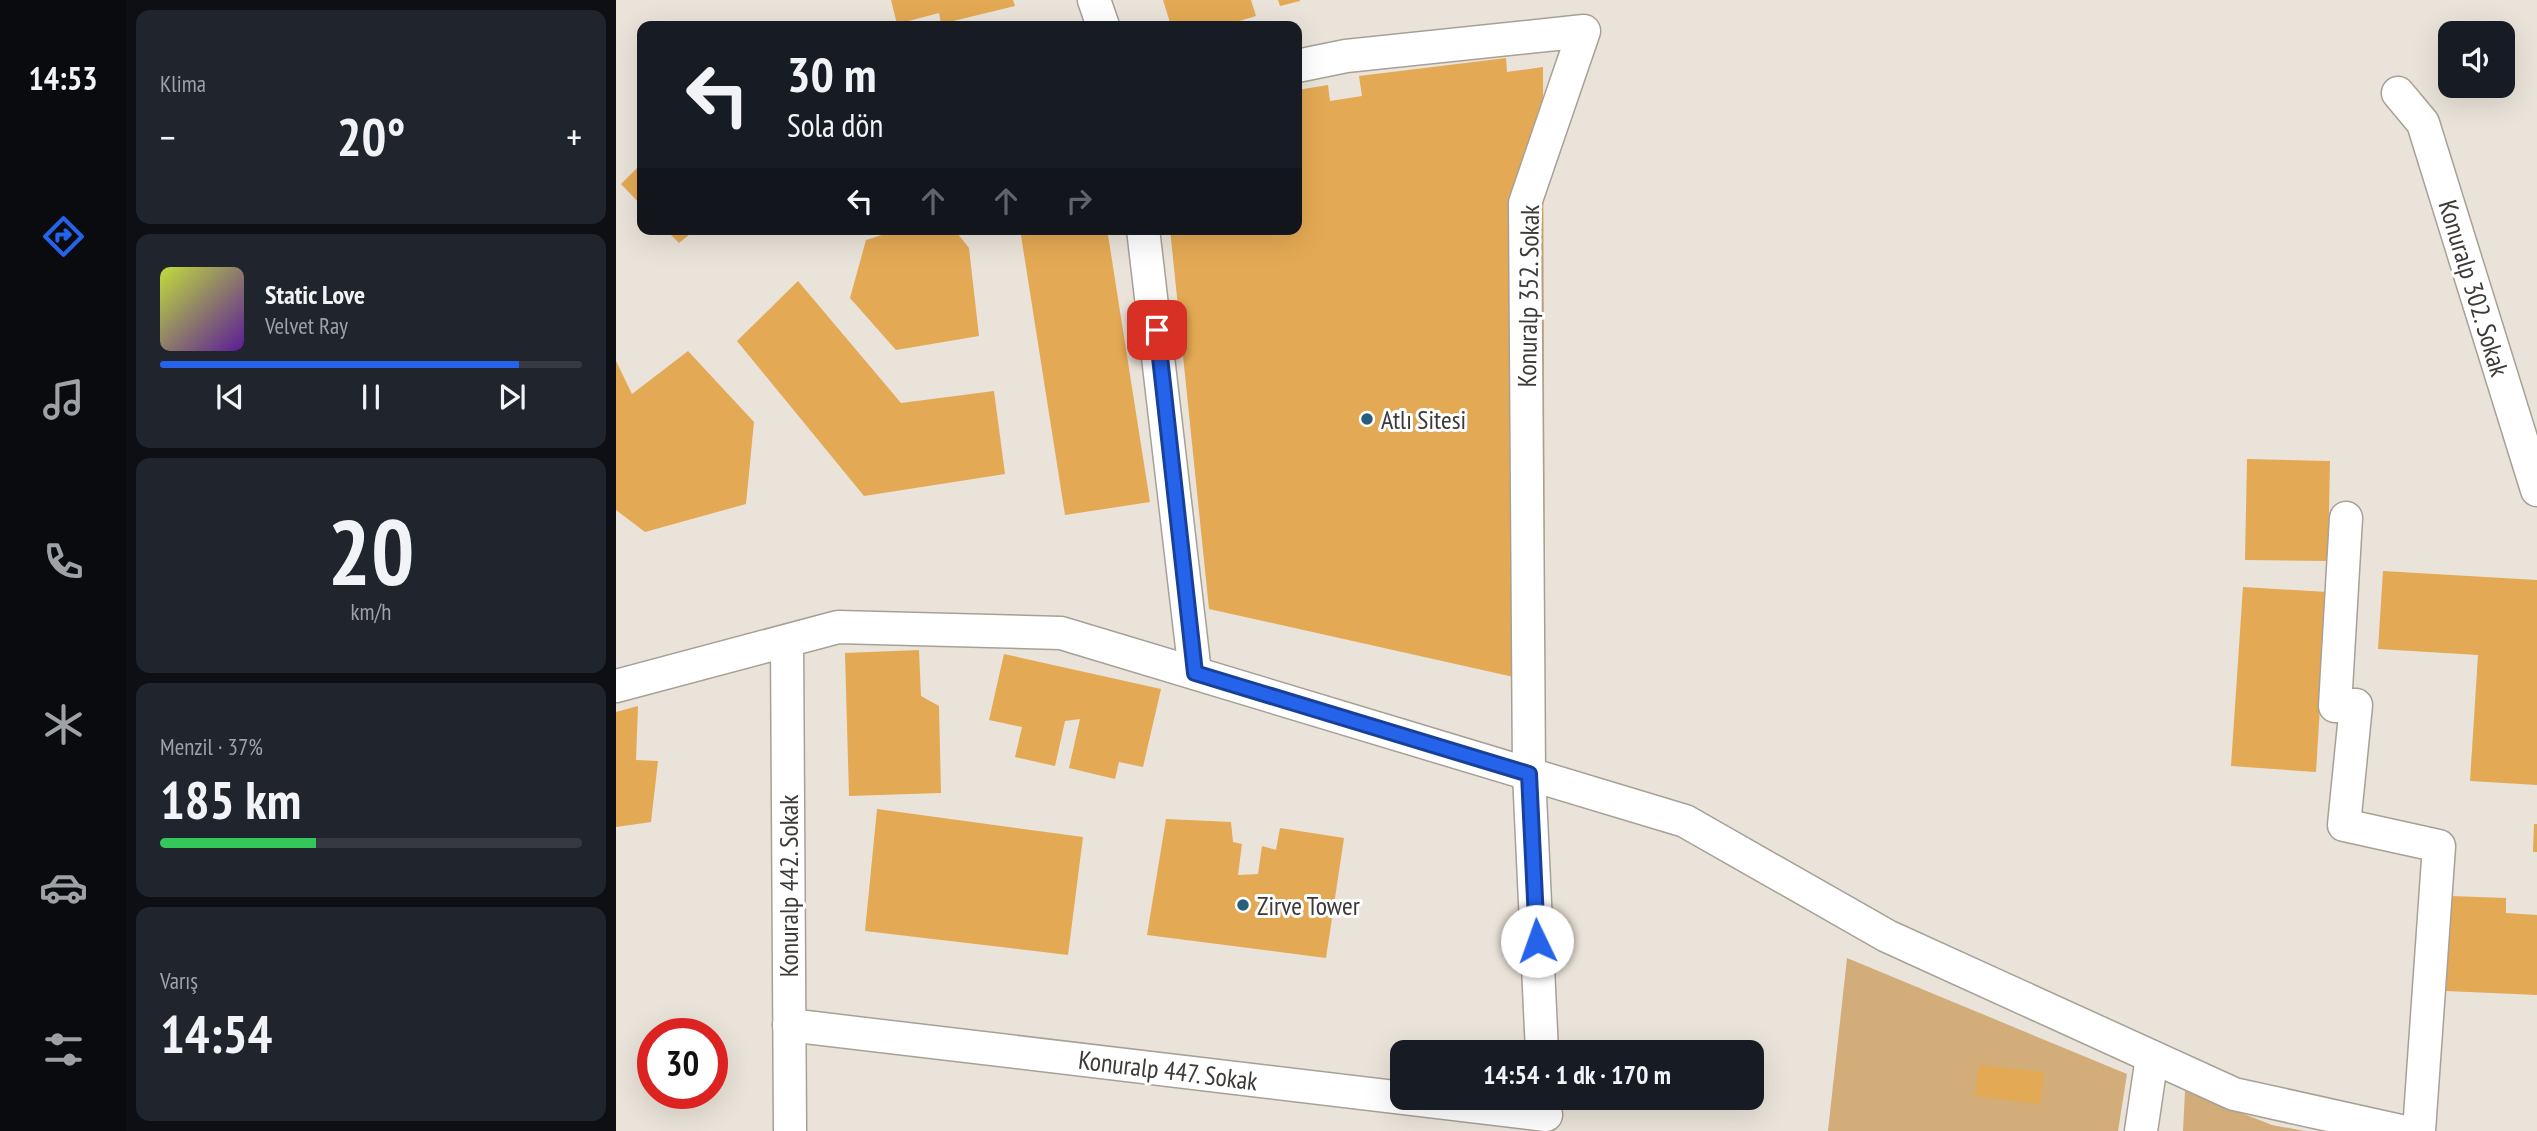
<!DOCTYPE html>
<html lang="tr">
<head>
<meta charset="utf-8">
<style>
	body { margin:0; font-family:"PT Sans Narrow",sans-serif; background:#20242c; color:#f1f3f6; height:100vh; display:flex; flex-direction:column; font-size:26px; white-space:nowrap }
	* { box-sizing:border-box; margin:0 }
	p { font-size:23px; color:#9ea1a6 }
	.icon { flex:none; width:38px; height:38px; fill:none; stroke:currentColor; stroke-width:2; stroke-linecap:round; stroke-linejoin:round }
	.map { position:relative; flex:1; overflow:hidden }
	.side { display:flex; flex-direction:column; gap:10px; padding:10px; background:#0d0f14; width:490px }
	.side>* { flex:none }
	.guide { position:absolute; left:21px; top:21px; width:665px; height:214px; border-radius:14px; box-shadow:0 7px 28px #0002; background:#171b24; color:#f1f3f6; overflow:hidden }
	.tools { position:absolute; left:1822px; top:21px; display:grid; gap:14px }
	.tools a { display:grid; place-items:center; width:77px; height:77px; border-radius:14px; background:#171b24; box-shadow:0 7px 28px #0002; font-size:35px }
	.speed { position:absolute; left:21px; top:1018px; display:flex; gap:14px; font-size:35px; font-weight:700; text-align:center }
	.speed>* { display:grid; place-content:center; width:91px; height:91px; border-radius:50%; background:#171b24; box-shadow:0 7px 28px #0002; line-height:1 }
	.speed .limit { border:10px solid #d22; background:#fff; color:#111 }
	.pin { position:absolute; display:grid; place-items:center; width:60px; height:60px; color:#fff; margin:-30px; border-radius:14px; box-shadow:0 4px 10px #0006 }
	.me { position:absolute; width:77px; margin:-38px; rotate:357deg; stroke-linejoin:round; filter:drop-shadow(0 0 5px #0008) }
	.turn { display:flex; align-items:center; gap:24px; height:147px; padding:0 35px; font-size:32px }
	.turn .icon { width:91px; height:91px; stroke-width:2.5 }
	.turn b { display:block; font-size:49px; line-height:60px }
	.lanes { display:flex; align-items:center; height:66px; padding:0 35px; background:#0003; justify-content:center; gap:35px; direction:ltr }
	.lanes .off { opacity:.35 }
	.big { font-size:52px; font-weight:700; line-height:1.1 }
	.side .widget { flex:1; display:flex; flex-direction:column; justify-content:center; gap:10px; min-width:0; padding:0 24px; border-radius:14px; background:#20242c }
	.side .dial { align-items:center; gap:0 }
	.dial b { font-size:91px; line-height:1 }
	.song { display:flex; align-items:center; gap:21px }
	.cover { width:84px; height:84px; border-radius:10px; background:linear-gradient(135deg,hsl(70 70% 55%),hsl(270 70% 35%)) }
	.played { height:7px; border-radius:4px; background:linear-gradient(90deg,#2563eb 85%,#363941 85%) }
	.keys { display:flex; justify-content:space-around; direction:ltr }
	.heat { display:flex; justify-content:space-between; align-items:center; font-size:38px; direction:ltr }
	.charge { height:10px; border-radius:5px; background:linear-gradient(90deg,#34c759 37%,#363941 0) }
	.trip { position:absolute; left:774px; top:1040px; width:374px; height:70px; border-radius:14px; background:#171b24; box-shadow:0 7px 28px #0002; font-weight:700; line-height:70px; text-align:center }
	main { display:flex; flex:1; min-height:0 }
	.tabs { display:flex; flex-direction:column; width:126px; justify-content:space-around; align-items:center; background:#090b0e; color:#9ea1a6 }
	.tabs .icon { width:49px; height:49px }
	.tabs .selected { color:#2563eb }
	.tabs b { font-size:32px; color:#f1f3f6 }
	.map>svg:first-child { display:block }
</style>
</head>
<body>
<main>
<nav class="tabs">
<b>14:53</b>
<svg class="icon selected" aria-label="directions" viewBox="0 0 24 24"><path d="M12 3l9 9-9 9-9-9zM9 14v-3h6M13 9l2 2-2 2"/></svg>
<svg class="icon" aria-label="music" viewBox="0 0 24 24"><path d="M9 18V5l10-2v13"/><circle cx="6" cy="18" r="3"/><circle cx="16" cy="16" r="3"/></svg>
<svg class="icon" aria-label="phone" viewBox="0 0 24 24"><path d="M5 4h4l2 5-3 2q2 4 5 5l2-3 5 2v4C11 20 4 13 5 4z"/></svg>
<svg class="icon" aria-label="climate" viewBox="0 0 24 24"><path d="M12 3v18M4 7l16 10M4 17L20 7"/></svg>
<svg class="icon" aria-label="car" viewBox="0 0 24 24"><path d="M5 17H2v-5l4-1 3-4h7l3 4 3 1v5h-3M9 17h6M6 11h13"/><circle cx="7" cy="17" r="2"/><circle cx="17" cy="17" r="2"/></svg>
<svg class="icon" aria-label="filters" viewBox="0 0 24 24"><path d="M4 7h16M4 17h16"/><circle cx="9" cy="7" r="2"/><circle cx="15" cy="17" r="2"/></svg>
</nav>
<section class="side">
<div class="widget"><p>Klima</p>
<div class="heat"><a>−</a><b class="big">20°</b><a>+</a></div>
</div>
<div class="widget">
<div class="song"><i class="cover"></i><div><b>Static Love</b><p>Velvet Ray</p></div></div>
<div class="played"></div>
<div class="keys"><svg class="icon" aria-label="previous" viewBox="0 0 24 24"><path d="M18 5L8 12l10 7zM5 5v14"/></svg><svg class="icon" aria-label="pause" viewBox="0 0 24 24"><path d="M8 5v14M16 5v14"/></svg><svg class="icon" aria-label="next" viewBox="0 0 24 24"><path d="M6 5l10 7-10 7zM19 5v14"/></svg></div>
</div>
<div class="widget dial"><b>20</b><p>km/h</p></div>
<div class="widget"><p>Menzil · 37%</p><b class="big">185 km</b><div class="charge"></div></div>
<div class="widget"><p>Varış</p><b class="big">14:54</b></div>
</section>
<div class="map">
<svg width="1921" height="1131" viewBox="0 0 1921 1131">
	<rect width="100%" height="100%" fill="#eae3d9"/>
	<g fill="#d2ad7a">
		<polygon points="1231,958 1511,1074 1502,1131 1212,1131"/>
		<polygon points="1569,1091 1656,1125 1689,1131 1567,1131"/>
	</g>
	<g fill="#e4a954">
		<polygon points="275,0 397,0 399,6 325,24 323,13 281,24"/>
		<polygon points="547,0 635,0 640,16 607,26 555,26"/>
		<polygon points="662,0 684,0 684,1 664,6"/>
		<polygon points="890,58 891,72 927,67 929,684 593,609 554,229 681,229 681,90 712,85 714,101 746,96 743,76"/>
		<polygon points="26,163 26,206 5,184"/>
		<polygon points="49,229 80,229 63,243"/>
		<polygon points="285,229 338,229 353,248 363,336 280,350 234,298 250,240"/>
		<polygon points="404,229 501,229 492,235 534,502 449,515"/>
		<polygon points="182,281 285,403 378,391 389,474 248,496 121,341"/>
		<polygon points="72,351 138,422 130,504 29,532 0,510 0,361 16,394"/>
		<polygon points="1631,459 1714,461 1712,561 1629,560"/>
		<polygon points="1767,571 1921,580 1921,785 1854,781 1862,655 1762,649"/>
		<polygon points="1627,587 1711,592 1700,772 1615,766"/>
		<polygon points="303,650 305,696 323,706 325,793 233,796 229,653"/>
		<polygon points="388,654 545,689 527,767 503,762 499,779 453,768 464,719 449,721 439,766 399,757 406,727 373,720"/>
		<polygon points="22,706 20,760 42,761 35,822 0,827 0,712"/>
		<polygon points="261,809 467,837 452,955 249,931"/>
		<polygon points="550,819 615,822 617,842 626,844 622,875 642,874 646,846 660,850 664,828 728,838 710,958 531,935"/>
		<polygon points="1918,824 1921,824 1921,852 1917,852"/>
		<polygon points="1835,896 1890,898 1890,913 1921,915 1921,995 1830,991"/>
		<polygon points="1363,1065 1428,1072 1424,1104 1359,1096"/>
	</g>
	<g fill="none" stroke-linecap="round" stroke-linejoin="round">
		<g stroke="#a7a096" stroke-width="35">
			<g id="minor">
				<polyline points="478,0 487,26"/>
				<polyline points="681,66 730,56 968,31 909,203 913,774 926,1052"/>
				<polyline points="1782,93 1807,123 1921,490"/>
				<polyline points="527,229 579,673"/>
				<polyline points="1730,518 1719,706 1740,705 1728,825 1823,846 1803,1131"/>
				<polyline points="171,641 174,1131"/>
				<polyline points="0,686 222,627 445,633 1069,821 1271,936 1618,1094 1785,1131"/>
				<polyline points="173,1025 930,1115"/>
				<polyline points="1525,1131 1536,1057"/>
			</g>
		</g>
		<use href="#minor" stroke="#fff" stroke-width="32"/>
	</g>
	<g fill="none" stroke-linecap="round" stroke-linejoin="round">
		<g stroke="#184099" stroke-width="18">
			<polyline id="route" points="541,330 579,673 913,774 921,941"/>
		</g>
		<use href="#route" stroke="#2563eb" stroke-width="12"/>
	</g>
	<g fill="#295e7a" stroke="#fff" stroke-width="2.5">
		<circle cx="751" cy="419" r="7"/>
		<circle cx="627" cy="905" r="7"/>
	</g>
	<g text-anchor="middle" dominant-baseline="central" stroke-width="6" stroke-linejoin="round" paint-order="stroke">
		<g font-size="26" fill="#3c3936" stroke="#fff">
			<text transform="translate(1858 288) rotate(73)">Konuralp 302. Sokak</text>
			<text transform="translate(912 296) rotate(-89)">Konuralp 352. Sokak</text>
			<text transform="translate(172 886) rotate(-90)">Konuralp 442. Sokak</text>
			<text transform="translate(552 1070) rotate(7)">Konuralp 447. Sokak</text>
		</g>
		<g font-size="26" fill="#3c3936" stroke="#fff" text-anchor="start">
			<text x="765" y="419">Atlı Sitesi</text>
			<text x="641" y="905">Zirve Tower</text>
		</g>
	</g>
</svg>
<div class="tools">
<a><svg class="icon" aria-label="sound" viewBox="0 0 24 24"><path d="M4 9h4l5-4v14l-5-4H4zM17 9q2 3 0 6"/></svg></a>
</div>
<div class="speed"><div class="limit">30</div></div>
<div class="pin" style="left:541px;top:330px;background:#d93025"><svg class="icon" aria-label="arrive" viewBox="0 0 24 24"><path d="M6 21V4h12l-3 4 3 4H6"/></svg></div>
<svg class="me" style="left:921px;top:941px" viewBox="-20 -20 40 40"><circle r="19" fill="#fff"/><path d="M0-13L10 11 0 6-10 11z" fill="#2563eb"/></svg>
<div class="trip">14:54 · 1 dk · 170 m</div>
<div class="guide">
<div class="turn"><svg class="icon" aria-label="left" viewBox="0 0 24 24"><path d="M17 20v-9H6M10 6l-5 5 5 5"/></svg><div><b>30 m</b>Sola dön</div></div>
<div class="lanes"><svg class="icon" aria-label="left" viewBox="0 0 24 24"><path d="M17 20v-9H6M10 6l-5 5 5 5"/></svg><svg class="icon off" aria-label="ahead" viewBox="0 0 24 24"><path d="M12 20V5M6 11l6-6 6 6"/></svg><svg class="icon off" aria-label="ahead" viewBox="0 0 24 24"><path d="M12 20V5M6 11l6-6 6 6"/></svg><svg class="icon off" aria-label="right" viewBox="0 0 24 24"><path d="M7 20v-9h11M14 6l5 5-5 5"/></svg></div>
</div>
</div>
</main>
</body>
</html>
